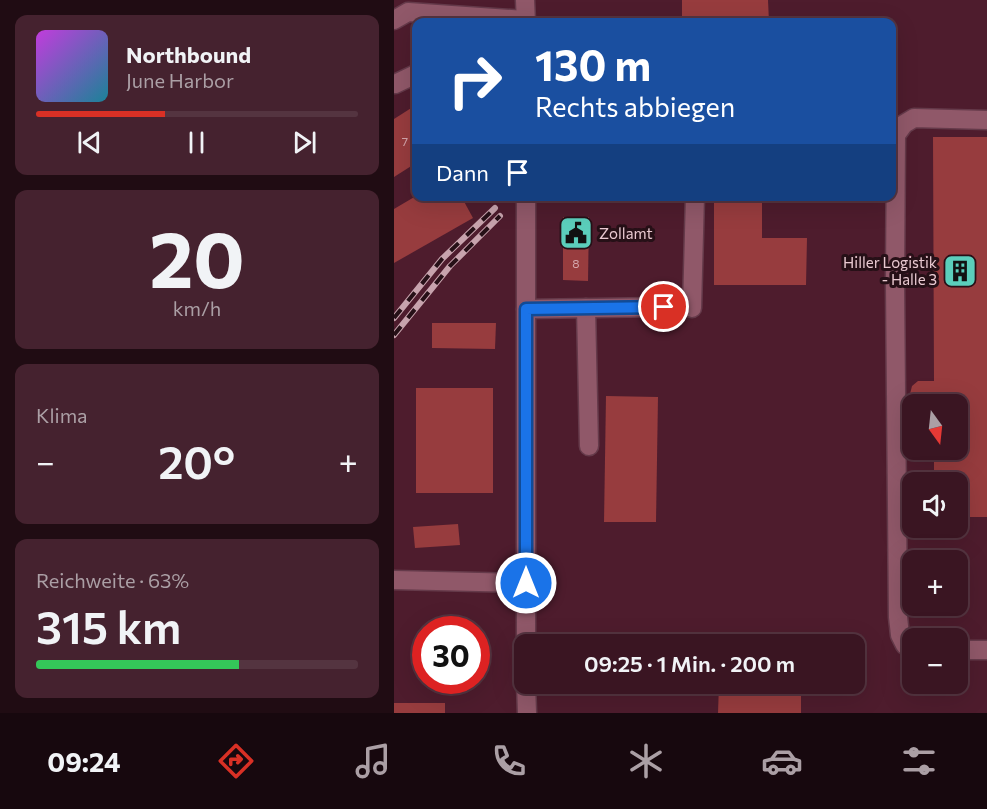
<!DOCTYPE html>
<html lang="de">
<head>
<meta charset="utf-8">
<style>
	body { margin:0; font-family:Commissioner,sans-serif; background:#45222f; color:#f1f3f6; height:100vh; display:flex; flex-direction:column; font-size:22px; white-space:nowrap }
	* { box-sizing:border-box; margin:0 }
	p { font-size:20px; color:#ab9fa5 }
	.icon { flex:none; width:33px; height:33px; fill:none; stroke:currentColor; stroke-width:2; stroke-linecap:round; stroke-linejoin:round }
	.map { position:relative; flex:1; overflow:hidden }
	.drawer { display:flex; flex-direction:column; gap:15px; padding:15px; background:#200c13; width:394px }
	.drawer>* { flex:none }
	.banner { position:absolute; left:18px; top:18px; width:484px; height:183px; border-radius:12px; box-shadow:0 6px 24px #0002,0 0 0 2px #543440; background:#1a4fa0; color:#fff; overflow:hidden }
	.needle { width:39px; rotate:165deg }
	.fabs { position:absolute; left:508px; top:394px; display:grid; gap:12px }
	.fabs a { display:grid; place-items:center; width:66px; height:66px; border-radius:12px; background:#3a1522; box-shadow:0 6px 24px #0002,0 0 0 2px #543440; font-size:30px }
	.speed { position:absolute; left:18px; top:616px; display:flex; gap:12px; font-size:30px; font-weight:700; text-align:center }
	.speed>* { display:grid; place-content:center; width:78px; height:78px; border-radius:50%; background:#3a1522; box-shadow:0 6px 24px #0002,0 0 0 2px #543440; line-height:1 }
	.speed .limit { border:9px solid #d22; background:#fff; color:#111 }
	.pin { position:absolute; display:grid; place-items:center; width:51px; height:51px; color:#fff; margin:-26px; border:3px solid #fff; border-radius:50%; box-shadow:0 2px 6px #0007 }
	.me { position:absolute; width:66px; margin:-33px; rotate:0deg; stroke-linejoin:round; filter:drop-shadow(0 0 4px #0008) }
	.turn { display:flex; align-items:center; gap:21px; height:126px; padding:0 24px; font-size:27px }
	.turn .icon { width:78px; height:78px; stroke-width:2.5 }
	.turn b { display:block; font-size:42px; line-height:51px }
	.then { display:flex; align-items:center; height:57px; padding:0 24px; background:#0003; gap:12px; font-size:22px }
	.big { font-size:45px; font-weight:600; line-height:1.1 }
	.drawer .tile { flex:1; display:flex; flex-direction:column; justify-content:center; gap:9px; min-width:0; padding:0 21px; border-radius:12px; background:#45222f }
	.drawer .dial { align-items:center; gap:0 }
	.dial b { font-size:78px; line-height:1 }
	.song { display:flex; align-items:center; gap:18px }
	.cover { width:72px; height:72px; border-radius:9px; background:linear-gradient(135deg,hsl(290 70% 55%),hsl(190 70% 35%)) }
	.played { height:6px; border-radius:3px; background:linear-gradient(90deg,#d93025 40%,#543440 40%) }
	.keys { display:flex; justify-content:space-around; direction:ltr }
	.heat { display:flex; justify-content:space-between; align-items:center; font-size:33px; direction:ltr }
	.charge { height:9px; border-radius:4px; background:linear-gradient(90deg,#34c759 63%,#543440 0) }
	.trip { position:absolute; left:120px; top:634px; width:351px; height:60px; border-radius:12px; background:#3a1522; box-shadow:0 6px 24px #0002,0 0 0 2px #543440; font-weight:600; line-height:60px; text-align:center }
	.menu { display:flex; height:96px; justify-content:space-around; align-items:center; background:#17080e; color:#ab9fa5 }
	.menu .icon { width:42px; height:42px }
	.menu .current { color:#d93025 }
	.menu b { font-size:27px; color:#f1f3f6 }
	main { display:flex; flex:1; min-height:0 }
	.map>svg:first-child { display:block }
</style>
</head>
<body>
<main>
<section class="drawer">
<div class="tile">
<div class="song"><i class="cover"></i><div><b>Northbound</b><p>June Harbor</p></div></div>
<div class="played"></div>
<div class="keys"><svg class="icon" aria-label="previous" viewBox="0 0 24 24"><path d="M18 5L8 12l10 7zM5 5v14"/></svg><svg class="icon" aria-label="pause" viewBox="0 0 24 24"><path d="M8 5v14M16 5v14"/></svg><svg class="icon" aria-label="next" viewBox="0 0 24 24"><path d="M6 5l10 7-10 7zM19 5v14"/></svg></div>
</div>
<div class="tile dial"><b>20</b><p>km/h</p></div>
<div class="tile"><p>Klima</p>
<div class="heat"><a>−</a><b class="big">20°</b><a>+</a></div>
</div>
<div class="tile"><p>Reichweite · 63%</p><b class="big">315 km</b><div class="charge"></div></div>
</section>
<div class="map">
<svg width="593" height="713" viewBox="0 0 593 713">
	<rect width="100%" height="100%" fill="#4e1c2d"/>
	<g fill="#973c3e">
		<polygon points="288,0 374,0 375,22 288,22"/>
		<polygon points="22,105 22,163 0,177 0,119"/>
		<polygon points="539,137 593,137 593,517 564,517 564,483 540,483 540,450 564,450 564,405 540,405 540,402 524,403 521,401 516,394 518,386 524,381 540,381"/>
		<polygon points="22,196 67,196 79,218 0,263 0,209"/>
		<polygon points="320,196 368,196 368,238 413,238 412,285 320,285"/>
		<polygon points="169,217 195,217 194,281 169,280"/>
		<polygon points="38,323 102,323 101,349 38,348"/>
		<rect x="22" y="388" width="77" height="105"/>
		<polygon points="212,396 264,397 262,522 210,522"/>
		<polygon points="64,524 66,545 21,548 19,527"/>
		<polygon points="325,684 407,684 407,713 324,713"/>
		<rect x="0" y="703" width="51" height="10"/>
	</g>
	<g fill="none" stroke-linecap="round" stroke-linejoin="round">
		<g stroke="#653a4a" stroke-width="21">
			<g id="minor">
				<polyline points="131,0 132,22"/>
				<polyline points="0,20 14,12 132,20"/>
				<polyline points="1,84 22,74"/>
				<polyline points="132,196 132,645"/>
				<polyline points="192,308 195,446"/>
				<polyline points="298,308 301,196"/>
				<polyline points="132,309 270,307"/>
				<polyline points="0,580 132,583"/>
				<polyline points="519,648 511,645 506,635 504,617 501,283 502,135 510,124 520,118 593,120"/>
				<polyline points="564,650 593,650"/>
				<polyline points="132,684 133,713"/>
			</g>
		</g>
		<use href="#minor" stroke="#905869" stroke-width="18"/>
		<g stroke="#c7a3ad" stroke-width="6">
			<g id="rail">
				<polyline points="0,318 48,259 101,208"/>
				<polyline points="0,335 56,266 106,216"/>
			</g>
		</g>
		<use href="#rail" stroke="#261017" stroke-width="4" stroke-dasharray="11" stroke-linecap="butt"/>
	</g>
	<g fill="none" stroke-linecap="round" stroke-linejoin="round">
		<g stroke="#114b97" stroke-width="15">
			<polyline id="route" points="132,583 132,309 270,307"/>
		</g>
		<use href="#route" stroke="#1a73e8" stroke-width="10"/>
	</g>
	<defs>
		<g id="civic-square" transform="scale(1.725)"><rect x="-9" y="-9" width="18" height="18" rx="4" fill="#5bcebb" stroke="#261017"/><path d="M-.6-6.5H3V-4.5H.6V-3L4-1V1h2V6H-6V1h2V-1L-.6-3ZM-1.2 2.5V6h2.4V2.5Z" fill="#111"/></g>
		<g id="building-square" transform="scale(1.725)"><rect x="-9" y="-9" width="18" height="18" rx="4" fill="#5bcebb" stroke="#261017"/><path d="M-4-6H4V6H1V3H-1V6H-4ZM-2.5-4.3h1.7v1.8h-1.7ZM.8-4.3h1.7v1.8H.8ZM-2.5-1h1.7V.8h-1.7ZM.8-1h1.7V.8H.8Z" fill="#111"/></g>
	</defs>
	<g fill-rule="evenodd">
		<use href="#civic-square" x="182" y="233"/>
		<use href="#building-square" x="566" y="271"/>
	</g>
	<g text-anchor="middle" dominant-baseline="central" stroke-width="6" stroke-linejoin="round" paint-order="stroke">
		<g font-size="12" fill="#d4a6ac">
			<text x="11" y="141">7</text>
			<text x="182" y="263">8</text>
		</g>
		<g font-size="15" fill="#e9c9d1" stroke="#261017" text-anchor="start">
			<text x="205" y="233">Zollamt</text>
			<text x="543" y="262" text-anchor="end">Hiller Logistik<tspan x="543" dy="17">- Halle 3</tspan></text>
		</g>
	</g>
</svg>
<div class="fabs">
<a><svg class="needle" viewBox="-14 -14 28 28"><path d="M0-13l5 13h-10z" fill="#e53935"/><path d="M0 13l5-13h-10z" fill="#ab9fa5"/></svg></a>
<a><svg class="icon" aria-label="sound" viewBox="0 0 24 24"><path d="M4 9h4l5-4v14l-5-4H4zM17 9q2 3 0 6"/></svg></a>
<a>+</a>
<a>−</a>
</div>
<div class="speed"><div class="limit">30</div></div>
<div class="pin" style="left:270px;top:307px;background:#d93025"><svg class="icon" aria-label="arrive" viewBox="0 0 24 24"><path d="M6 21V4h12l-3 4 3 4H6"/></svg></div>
<svg class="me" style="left:132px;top:583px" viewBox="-20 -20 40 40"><circle r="17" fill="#1a73e8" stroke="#fff" stroke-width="3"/><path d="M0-11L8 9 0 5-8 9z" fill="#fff"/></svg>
<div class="trip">09:25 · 1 Min. · 200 m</div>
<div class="banner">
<div class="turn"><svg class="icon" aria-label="right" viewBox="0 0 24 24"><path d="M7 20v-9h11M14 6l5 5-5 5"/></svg><div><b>130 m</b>Rechts abbiegen</div></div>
<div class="then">Dann<svg class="icon" aria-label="arrive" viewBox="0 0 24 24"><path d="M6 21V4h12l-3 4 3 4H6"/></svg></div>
</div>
</div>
</main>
<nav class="menu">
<b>09:24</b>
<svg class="icon current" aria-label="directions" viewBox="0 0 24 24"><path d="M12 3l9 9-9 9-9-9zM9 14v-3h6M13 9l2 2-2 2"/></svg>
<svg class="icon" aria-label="music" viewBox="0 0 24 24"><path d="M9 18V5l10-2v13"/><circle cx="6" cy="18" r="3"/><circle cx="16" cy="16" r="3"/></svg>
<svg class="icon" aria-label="phone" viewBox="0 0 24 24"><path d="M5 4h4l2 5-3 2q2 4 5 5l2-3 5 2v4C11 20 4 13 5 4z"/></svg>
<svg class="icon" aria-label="climate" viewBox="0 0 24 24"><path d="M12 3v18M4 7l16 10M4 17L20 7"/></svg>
<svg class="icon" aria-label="car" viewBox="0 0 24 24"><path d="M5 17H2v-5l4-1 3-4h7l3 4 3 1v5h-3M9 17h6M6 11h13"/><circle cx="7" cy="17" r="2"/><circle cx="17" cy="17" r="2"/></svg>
<svg class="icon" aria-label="filters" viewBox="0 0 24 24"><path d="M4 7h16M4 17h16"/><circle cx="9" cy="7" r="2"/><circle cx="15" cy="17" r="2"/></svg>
</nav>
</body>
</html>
